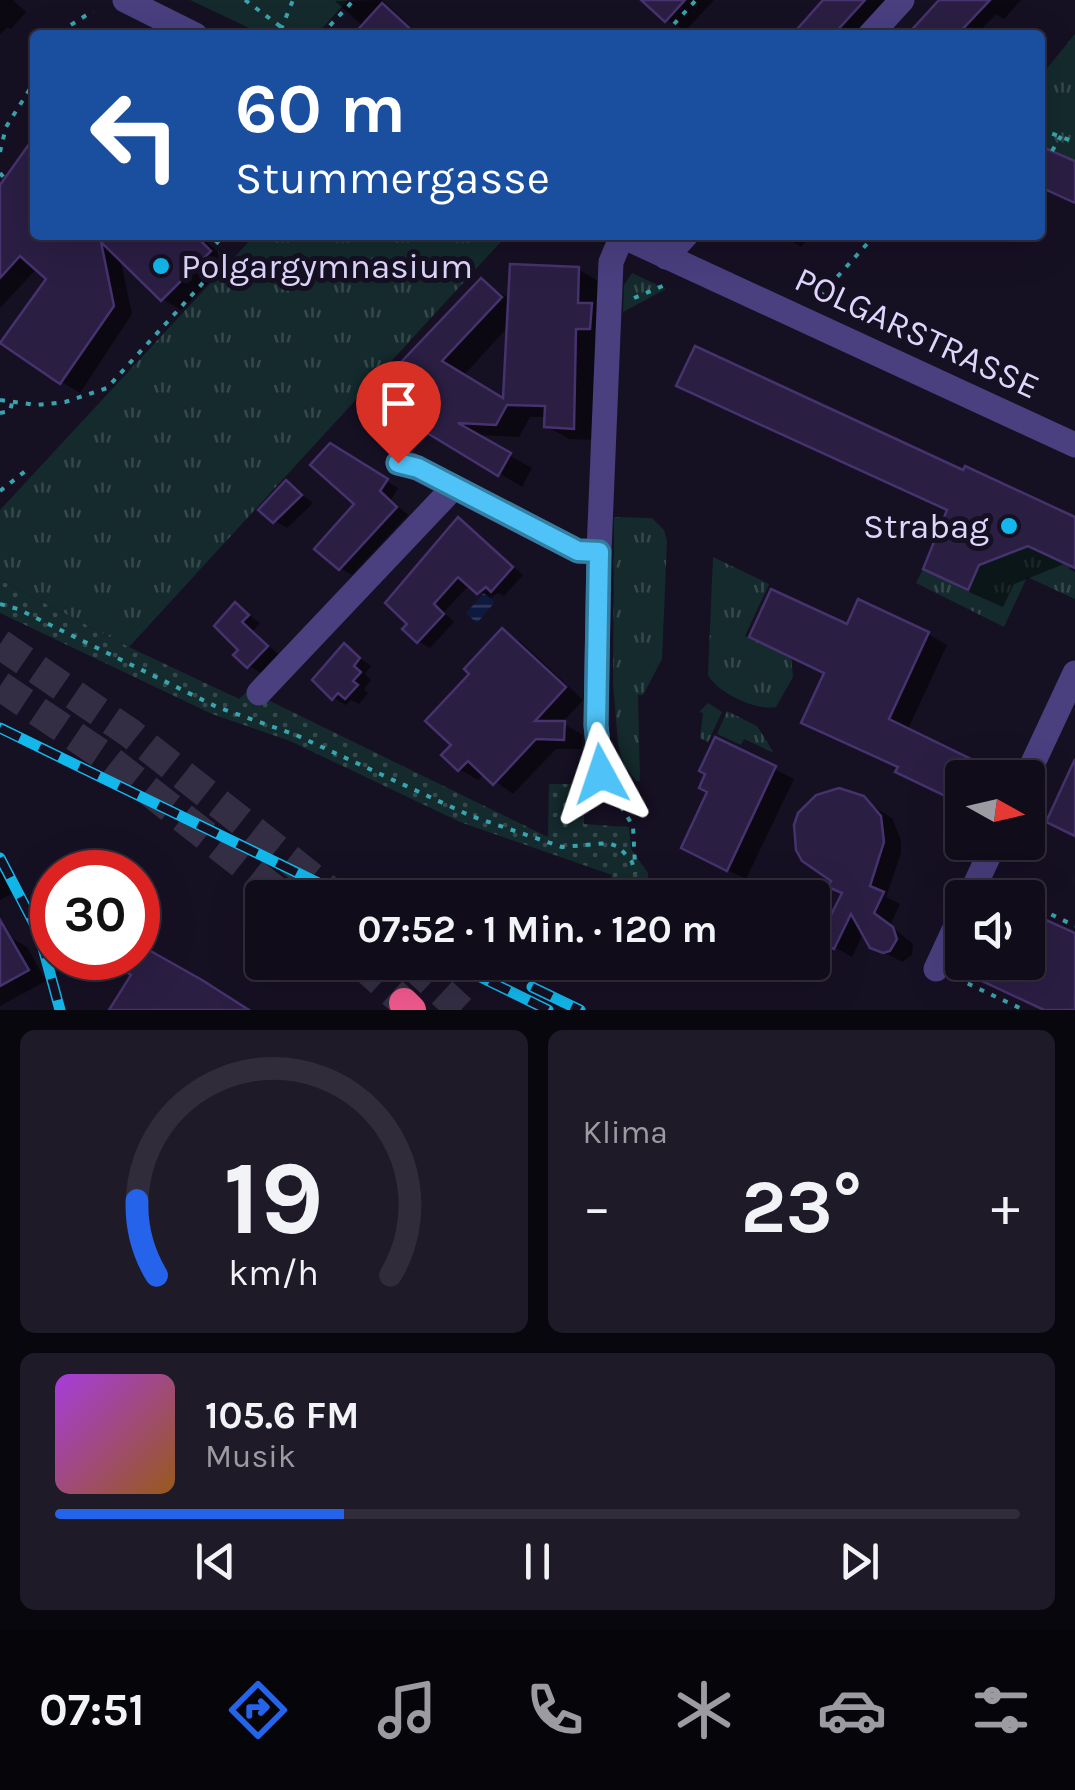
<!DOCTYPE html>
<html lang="de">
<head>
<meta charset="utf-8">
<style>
	body { margin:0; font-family:Karla,sans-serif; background:#1e1a27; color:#f1f3f6; height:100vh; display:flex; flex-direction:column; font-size:38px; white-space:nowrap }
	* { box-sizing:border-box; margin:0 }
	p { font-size:32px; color:#9c9ba2 }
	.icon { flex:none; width:55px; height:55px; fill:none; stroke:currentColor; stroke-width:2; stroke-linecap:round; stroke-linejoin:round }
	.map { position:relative; height:1010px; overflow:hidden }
	.details { display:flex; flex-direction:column; gap:20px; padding:20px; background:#09070e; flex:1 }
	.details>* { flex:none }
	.hud { position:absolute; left:30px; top:30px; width:1015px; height:210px; border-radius:10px; box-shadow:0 10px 40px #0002,0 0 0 2px #302c39; background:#1a4fa0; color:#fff; overflow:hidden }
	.needle { width:65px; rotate:98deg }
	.fabs { position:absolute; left:945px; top:760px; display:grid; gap:20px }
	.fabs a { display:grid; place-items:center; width:100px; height:100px; border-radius:10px; background:#100c1a; box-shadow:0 10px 40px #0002,0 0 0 2px #302c39; font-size:50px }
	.speed { position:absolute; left:30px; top:850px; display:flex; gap:20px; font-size:50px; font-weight:700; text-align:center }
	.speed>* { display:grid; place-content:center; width:130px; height:130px; border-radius:50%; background:#100c1a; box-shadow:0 10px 40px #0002,0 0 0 2px #302c39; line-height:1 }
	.speed .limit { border:15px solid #d22; background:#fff; color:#111 }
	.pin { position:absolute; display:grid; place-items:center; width:85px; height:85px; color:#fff; margin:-102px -42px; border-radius:50% 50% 50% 0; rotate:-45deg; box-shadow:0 0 10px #0007 }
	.pin .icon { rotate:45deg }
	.me { position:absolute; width:110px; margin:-55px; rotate:355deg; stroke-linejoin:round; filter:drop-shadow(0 0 8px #0008) }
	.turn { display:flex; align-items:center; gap:35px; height:210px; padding:0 40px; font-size:45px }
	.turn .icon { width:130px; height:130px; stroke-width:2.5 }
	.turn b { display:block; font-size:70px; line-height:85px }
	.big { font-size:75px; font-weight:700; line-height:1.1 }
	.details .widget { flex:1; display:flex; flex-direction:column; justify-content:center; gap:15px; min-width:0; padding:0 35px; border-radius:15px; background:#1e1a27 }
	.details .dial { align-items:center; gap:0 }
	.dial svg { height:260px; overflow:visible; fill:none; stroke:#302c39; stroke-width:7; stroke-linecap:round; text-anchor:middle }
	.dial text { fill:#f1f3f6; stroke:none }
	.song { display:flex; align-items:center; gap:30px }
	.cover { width:120px; height:120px; border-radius:15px; background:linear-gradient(135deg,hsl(280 70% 55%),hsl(30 70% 35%)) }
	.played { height:10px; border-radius:5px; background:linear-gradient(90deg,#2563eb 30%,#302c39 30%) }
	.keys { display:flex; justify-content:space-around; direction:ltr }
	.heat { display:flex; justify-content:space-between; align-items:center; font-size:55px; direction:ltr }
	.details .tiles { flex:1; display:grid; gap:20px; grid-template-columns:1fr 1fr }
	.widget:last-child { grid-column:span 2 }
	.trip { position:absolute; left:245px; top:880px; width:585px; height:100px; border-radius:10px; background:#100c1a; box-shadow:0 10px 40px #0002,0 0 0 2px #302c39; font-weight:700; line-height:100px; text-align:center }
	.dock { display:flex; height:160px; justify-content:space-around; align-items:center; background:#06050a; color:#9c9ba2 }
	.dock .icon { width:70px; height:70px }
	.dock .selected { color:#2563eb }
	.dock b { font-size:45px; color:#f1f3f6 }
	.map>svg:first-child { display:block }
</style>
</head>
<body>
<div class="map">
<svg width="1075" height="1010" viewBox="0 0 1075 1010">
	<defs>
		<pattern id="grass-tufts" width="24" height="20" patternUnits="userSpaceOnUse" patternTransform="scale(2.5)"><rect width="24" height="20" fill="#142a2d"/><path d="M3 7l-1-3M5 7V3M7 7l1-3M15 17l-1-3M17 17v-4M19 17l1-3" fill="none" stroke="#36484c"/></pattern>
		<pattern id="park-dots" width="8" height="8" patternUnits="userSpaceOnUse" patternTransform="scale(2.5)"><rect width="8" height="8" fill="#142a2d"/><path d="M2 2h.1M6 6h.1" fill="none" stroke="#36484c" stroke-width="1.8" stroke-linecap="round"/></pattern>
		<pattern id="water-rules" width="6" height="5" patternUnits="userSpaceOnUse" patternTransform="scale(2.5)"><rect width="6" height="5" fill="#0e193f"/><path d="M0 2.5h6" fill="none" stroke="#313a5c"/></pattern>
	</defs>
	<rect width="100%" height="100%" fill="#161023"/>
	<g fill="url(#grass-tufts)">
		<polygon points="1075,34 1075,161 1040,145 1040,77"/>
		<polygon points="255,235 507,235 129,647 0,580 0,510"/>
		<polygon points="632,273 666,289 623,312 624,285"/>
		<polygon points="614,517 652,518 664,530 667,541 662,659 643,695 638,695 640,781 636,781 622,762 618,743 613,684"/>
		<polygon points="1028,546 1075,556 1069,569 1075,572 1075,599 1027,577 1004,627 916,583 923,569 968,589 979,565"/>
		<path d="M713,557l56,27 -24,52 46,21 2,20 -17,30c-20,4 -58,-14 -68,-32z"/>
		<polygon points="708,703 722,712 708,742 700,738 703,713 699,712"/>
		<polygon points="727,711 757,726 774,753 744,739 741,745 717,734"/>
	</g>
	<polygon fill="url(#park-dots)" points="0,580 129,647 239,699 251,688 270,701 548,837 549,784 584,784 584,824 629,827 631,849 648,873 648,897 621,897 605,890 612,875 460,822 290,741 212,714 0,613"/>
	<polygon fill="#142a2d" points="190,0 348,0 316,35 264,35"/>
	<polygon fill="url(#water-rules)" points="484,593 495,602 477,623 466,613"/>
	<g fill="#0007" fill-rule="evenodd">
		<polygon points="0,0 13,0 26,12 11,29 7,27 0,35"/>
		<polygon points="382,0 420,35 357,35 364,27 335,1"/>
		<polygon points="644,0 714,0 685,31 667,20"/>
		<polygon points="821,0 891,0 856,35 796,35 824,3"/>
		<polygon points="944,0 1021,0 1004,19 996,14 976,35 911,35"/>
		<polygon points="608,29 619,35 602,35"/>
		<polygon points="35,140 35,235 200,235 229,263 181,310 162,299 120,258 132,314 80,393 62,382 49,279 39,266 0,308 0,189"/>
		<polygon points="783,235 811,235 801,247"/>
		<path d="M579,270l23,13 -6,157 -27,-1 -23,-13 1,-9h-17l-11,20 -46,-2 59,33 -10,19 -150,-91 110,-115 28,18zM509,326l-3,76 -43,-26z"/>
		<polygon points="680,385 1075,521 1075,570 1064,564 1014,584 1003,607 960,588 926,568 948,512 714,404"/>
		<polygon points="330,446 398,488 391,500 408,515 352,575 340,568 358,504"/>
		<polygon points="287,483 313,503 287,528 275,521"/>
		<polygon points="458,520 523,575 504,596 498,593 490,598 470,584 444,612 454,622 430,648 418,641"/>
		<polygon points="236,606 260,623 253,631 278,654 261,673 249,666 241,650"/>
		<polygon points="848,627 928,634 947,645 907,731 962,778 962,803 917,782 900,768"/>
		<polygon points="502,631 521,642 583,700 562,723 583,735 582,749 556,749 513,794 485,774 478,780 459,769 454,745 473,674"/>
		<polygon points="344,646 371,666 365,674 371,680 364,689 368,693 359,704 351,700 346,705 334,698"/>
		<polygon points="717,740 794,779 746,879 703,858"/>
		<polygon points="852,793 892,818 901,840 901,853 886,897 900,904 890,925 913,944 912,955 902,962 872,946 864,932 852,957 822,940 845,894"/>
		<polygon points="0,869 15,892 0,900"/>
		<polygon points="8,936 27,947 46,981 0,1006 0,940"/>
		<polygon points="138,941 151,950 150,952 246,1010 122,1010 134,974 108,958 138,958"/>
	</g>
	<g fill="#2a1e43" stroke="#46326d" stroke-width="2.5">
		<polygon points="641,0 685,0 665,22"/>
		<polygon points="823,0 865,0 833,35 792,35"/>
		<polygon points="939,0 990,0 957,35 907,35"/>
		<polygon points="382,3 417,35 353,35"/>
		<polygon points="35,136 35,235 195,235 211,251 161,301 101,242 114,306 60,384 0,343 46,279 20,256 0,278 0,185"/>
		<polygon points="1040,146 1075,161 1075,203 1040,187"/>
		<polygon points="510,264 579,267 578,303 592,303 590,329 576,329 574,429 544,427 545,406 507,405 496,425 458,423 511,453 498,476 368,397 481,278 502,297 442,361 503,398"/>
		<polygon points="695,346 963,470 965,466 1075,517 1075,568 1028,546 979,565 968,590 923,569 947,510 676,386"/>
		<polygon points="330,443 388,479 380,491 397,507 339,570 314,549 354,504 310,465"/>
		<polygon points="286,480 302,495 273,523 258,510"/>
		<polygon points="458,517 513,567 491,592 486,587 477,594 458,577 434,604 444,614 417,643 402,629 407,624 385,603"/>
		<polygon points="771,589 847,624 858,599 929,632 889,719 1010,778 962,778 962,804 895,772 898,767 801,723 824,673 749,637"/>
		<polygon points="235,602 249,615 242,622 268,646 247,668 233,655 238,650 214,626"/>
		<polygon points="502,628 566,687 535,721 565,721 564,740 536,739 493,785 468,761 458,771 441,755 451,745 425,721 469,674 464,669"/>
		<polygon points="344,643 360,658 354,666 361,672 353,681 358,685 345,699 338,693 332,700 312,680"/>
		<polygon points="715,737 776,766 727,871 681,848 707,792 699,788 705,774 699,771"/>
		<polygon points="1075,759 1075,836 1046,822"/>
		<polygon points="839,788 864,796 881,816 884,842 870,886 884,892 874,913 893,927 897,939 890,951 883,953 870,948 851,914 834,949 818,941 842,893 828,887 831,881 802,861 796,850 794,825 798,813 816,795"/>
		<polygon points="1035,915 1075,933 1075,1010 1044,1010 954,968 957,962 1028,962 1028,930"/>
		<polygon points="0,920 29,970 0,986"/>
		<polygon points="147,949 202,980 249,1010 109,1010 131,975 104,958 142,958"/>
	</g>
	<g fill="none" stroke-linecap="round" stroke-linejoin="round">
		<g stroke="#342e44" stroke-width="30" stroke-dasharray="30 15" stroke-linecap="butt">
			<polyline points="0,644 130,733 338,898"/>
			<polyline points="0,686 107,758 285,898"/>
			<polyline points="359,962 404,1003"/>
			<polyline points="409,962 461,1010"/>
		</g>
		<g stroke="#38a4ad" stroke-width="4" stroke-dasharray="5 8" stroke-linecap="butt">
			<polyline points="245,0 292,35"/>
			<polyline points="674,24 696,0"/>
			<polyline points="63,35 69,26 93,11"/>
			<polyline points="268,35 282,27 293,0"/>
			<polyline points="321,35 354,0"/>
			<polyline points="1040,129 1075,142"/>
			<polyline points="1052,151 1061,136"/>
			<polyline points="0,152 6,127 35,81"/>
			<polyline points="0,173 5,179"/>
			<polyline points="820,296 875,235"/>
			<polyline points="634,298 665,285"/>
			<polyline points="0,400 37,405 65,402 107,388 222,262 219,244 210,235"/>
			<polyline points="0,413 10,411 12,403"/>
			<polyline points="0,491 28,469"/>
			<polyline points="0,604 18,609 217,707 296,735 471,816 562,847 608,843 619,847 632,862 635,873"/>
			<polyline points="614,795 633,826 635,865"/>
			<polyline points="998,889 1016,898"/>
			<polyline points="628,898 635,875"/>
			<polyline points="1028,903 1075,926"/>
			<polyline points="956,978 1024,1010"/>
		</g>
		<g stroke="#4a3f7f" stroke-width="25">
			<polyline points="125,0 195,35"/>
			<polyline points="870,35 902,0"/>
			<polyline points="620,235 1075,445"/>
			<polyline points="666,257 686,235"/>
			<polyline points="398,463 411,465 578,551 599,551"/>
			<polyline points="259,693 454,487"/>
			<polyline points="601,775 596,725 599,551 611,262 622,236"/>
			<polyline points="1026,778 1075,673"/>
			<polyline points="969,898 995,842"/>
			<polyline points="936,969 962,913"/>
		</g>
		<polyline stroke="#f25a8e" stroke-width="30" points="404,1003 411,1010"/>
		<g stroke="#12b7eb" stroke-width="11">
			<g id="rail">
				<polyline points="0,728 349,898"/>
				<polyline points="0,858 39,933 60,1010"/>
				<polyline points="450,962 548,1010"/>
				<polyline points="532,987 580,1010"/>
			</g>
		</g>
		<use href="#rail" stroke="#161023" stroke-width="8" stroke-dasharray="22" stroke-linecap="butt"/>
	</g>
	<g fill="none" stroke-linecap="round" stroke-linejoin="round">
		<g stroke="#337fa1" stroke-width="25">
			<polyline id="route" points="398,463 418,468 578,551 599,552 596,725 601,774"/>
		</g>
		<use href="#route" stroke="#4fc3f7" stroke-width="18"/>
	</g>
	<g fill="#12b7eb" stroke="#161023" stroke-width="4">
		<circle cx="161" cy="266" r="10"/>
		<circle cx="1009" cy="526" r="10"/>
	</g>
	<g text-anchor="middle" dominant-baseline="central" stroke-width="10" stroke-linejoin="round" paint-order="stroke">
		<g font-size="35" fill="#dfd6fc" stroke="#161023" text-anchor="start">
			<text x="181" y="266">Polgargymnasium</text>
			<text x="989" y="526" text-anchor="end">Strabag</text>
		</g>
		<g font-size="35" fill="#dfd6fc" stroke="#161023">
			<text transform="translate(917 333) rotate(25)">POLGARSTRASSE</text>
		</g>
	</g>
</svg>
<div class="fabs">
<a><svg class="needle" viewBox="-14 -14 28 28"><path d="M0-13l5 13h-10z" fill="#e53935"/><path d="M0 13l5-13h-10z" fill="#9c9ba2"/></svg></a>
<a><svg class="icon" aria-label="sound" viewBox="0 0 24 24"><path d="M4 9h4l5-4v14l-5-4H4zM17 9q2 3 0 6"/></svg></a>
</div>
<div class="speed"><div class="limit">30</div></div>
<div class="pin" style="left:398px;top:463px;background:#d93025"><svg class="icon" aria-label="arrive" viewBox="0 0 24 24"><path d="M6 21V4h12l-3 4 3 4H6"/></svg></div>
<svg class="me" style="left:601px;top:774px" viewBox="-20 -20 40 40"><path d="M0-17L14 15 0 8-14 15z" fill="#4fc3f7" stroke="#fff" stroke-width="4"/></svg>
<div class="trip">07:52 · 1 Min. · 120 m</div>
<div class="hud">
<div class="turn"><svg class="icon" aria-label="left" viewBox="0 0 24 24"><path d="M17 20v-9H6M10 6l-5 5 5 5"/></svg><div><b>60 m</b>Stummergasse</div></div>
</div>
</div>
<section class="details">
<div class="tiles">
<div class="widget dial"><svg viewBox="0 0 100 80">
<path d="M14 69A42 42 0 1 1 86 69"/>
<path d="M14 69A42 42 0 0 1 8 46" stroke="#2563eb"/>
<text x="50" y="56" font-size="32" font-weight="700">19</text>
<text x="50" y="72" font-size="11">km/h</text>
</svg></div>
<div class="widget"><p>Klima</p>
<div class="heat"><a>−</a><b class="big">23°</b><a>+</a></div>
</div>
<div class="widget">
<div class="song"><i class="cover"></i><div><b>105.6 FM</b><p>Musik</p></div></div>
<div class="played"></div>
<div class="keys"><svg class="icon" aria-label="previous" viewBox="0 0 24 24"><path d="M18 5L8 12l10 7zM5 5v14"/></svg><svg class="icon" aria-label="pause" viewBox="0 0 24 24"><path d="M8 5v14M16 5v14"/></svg><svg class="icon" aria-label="next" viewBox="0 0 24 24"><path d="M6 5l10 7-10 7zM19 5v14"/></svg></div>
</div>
</div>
</section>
<nav class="dock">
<b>07:51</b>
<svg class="icon selected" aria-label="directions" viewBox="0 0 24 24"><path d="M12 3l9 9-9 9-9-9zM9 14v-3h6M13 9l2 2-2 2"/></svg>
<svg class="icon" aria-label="music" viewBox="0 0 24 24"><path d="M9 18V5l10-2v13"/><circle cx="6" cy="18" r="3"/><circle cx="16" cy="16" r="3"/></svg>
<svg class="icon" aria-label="phone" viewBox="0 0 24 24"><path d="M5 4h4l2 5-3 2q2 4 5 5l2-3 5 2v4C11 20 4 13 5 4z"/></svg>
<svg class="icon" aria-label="climate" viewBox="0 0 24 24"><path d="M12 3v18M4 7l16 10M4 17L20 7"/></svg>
<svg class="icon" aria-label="car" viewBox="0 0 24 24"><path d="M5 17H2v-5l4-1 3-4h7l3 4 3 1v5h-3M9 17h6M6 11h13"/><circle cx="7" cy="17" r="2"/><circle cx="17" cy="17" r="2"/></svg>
<svg class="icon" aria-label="filters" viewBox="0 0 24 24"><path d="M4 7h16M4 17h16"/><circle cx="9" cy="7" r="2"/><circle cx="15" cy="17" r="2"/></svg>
</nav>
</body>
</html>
